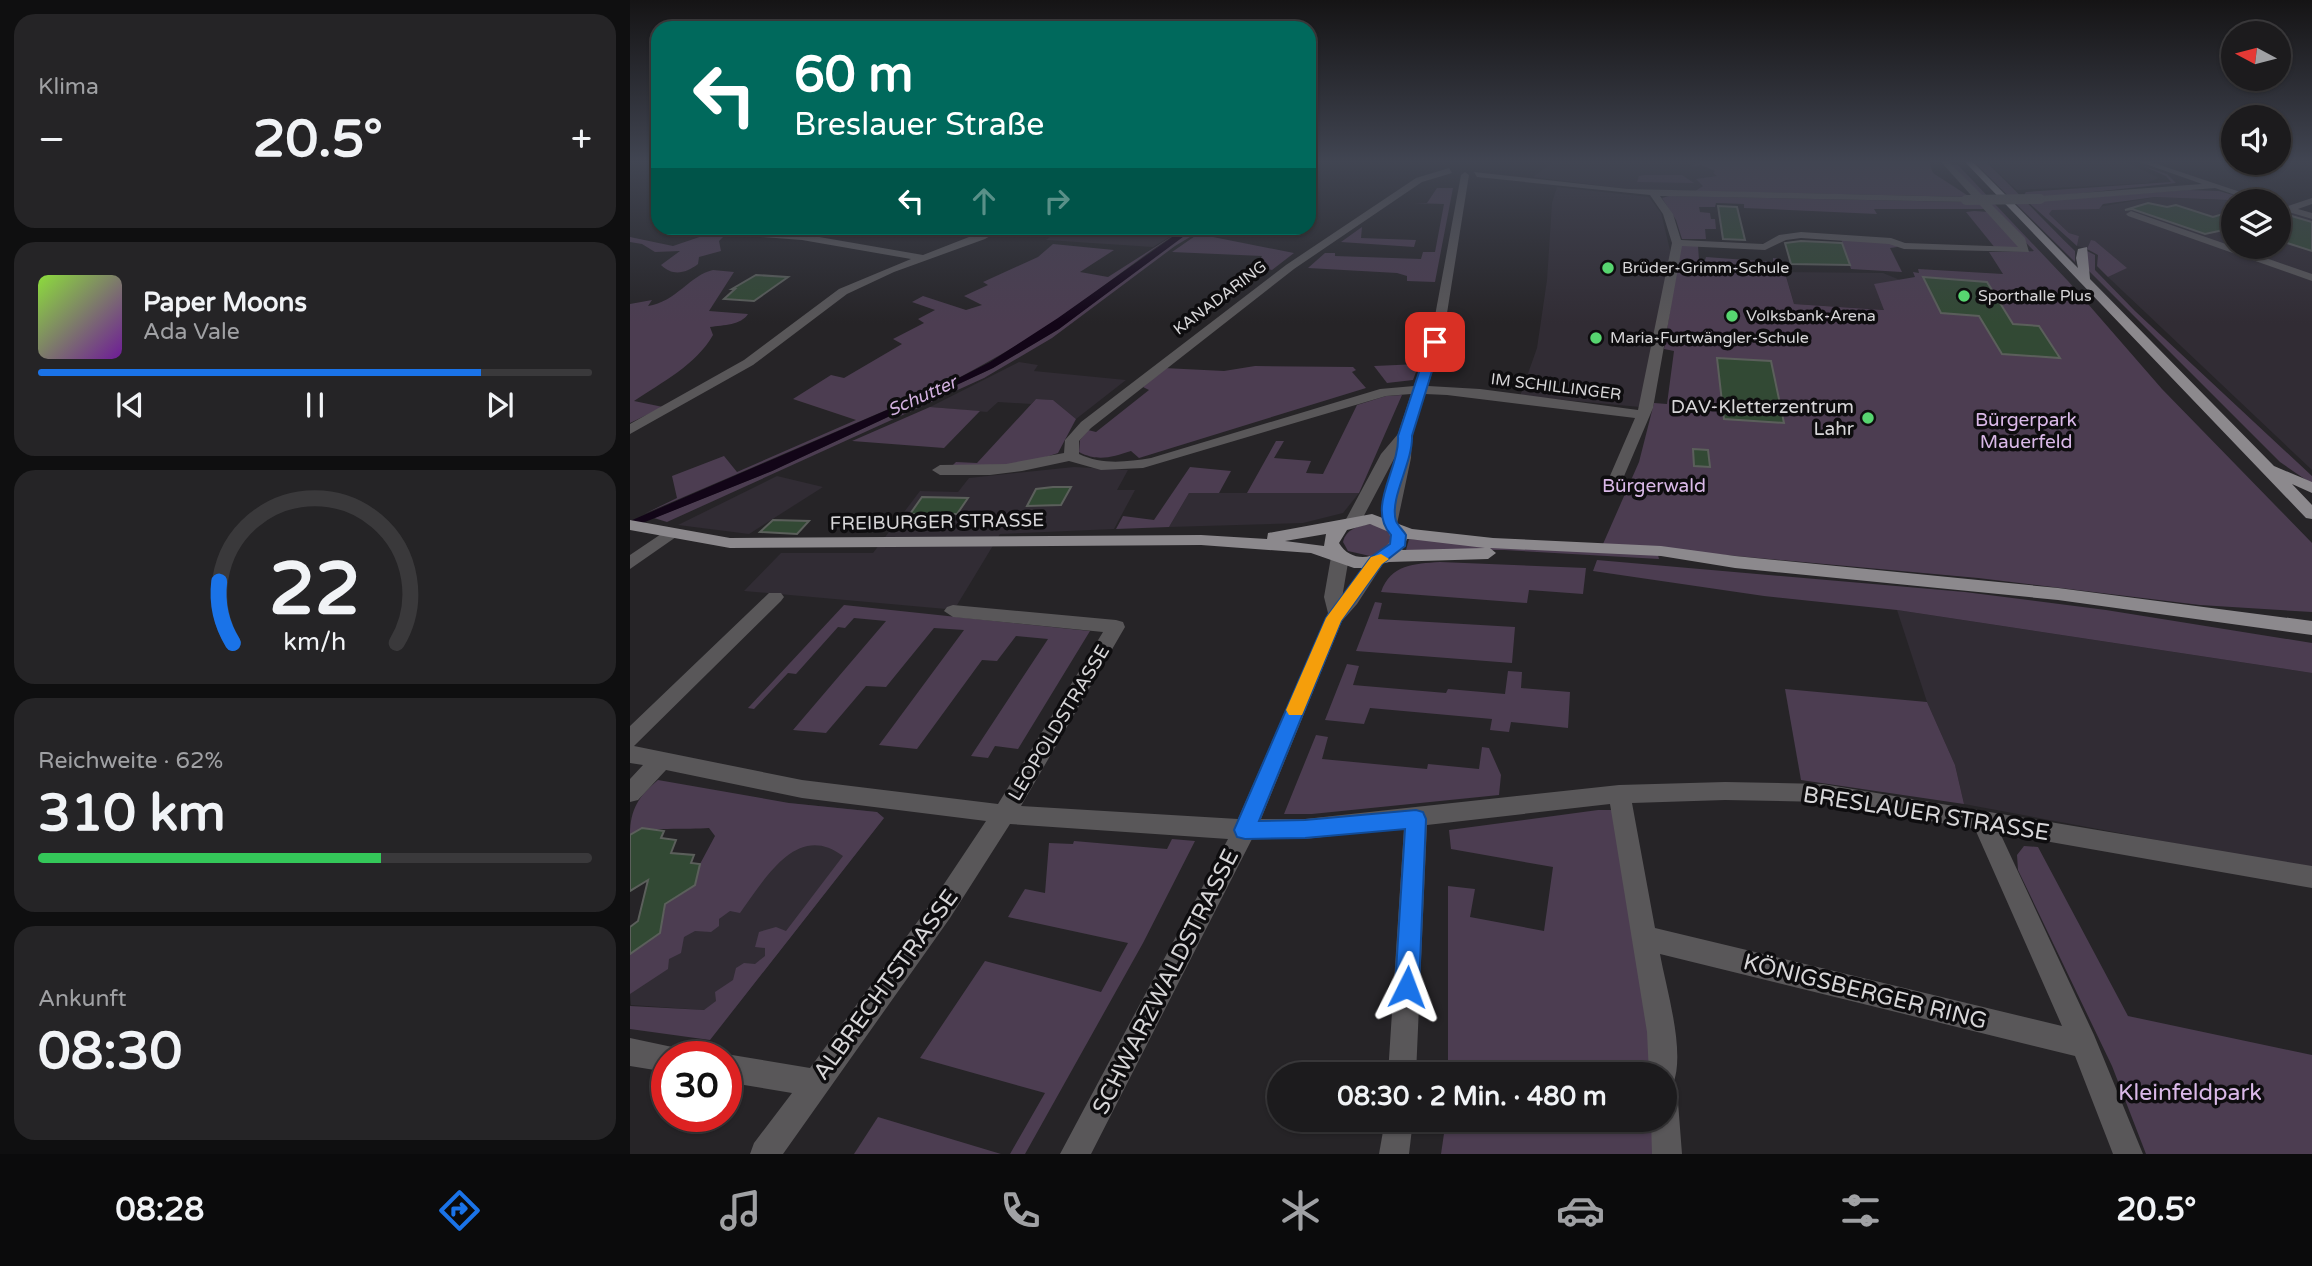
<!DOCTYPE html>
<html lang="de">
<head>
<meta charset="utf-8">
<style>
	body { margin:0; font-family:"Varela Round",sans-serif; background:#252426; color:#f1f3f6; height:100vh; display:flex; flex-direction:column; font-size:26px; white-space:nowrap }
	* { box-sizing:border-box; margin:0 }
	p { font-size:23px; color:#a0a1a4 }
	.icon { flex:none; width:38px; height:38px; fill:none; stroke:currentColor; stroke-width:2; stroke-linecap:round; stroke-linejoin:round }
	.map { position:relative; flex:1; overflow:hidden }
	.side { display:flex; flex-direction:column; gap:14px; padding:14px; background:#0f0f10; width:630px }
	.side>* { flex:none }
	.guide { position:absolute; left:21px; top:21px; width:665px; height:214px; border-radius:21px; box-shadow:0 2px 5px #0004,0 0 0 2px #3a393b; background:#00695c; color:#fff; overflow:hidden }
	.needle { width:46px; rotate:277deg }
	.fabs { position:absolute; left:1591px; top:21px; display:grid; gap:14px }
	.fabs a { display:grid; place-items:center; width:70px; height:70px; border-radius:50%; background:#1c1b1d; box-shadow:0 2px 5px #0004,0 0 0 2px #3a393b; font-size:35px }
	.speed { position:absolute; left:21px; top:1041px; display:flex; gap:14px; font-size:35px; font-weight:700; text-align:center }
	.speed>* { display:grid; place-content:center; width:91px; height:91px; border-radius:50%; background:#1c1b1d; box-shadow:0 2px 5px #0004,0 0 0 2px #3a393b; line-height:1 }
	.speed .limit { border:10px solid #d22; background:#fff; color:#111 }
	.pin { position:absolute; display:grid; place-items:center; width:60px; height:60px; color:#fff; margin:-30px; border-radius:14px; box-shadow:0 4px 10px #0006 }
	.me { position:absolute; width:77px; margin:-38px; rotate:3deg; stroke-linejoin:round; filter:drop-shadow(0 0 5px #0008) }
	.turn { display:flex; align-items:center; gap:24px; height:147px; padding:0 28px; font-size:32px }
	.turn .icon { width:91px; height:91px; stroke-width:2.5 }
	.turn b { display:block; font-size:49px; line-height:60px }
	.lanes { display:flex; align-items:center; height:66px; padding:0 28px; background:#0003; justify-content:center; gap:35px; direction:ltr }
	.lanes .off { opacity:.35 }
	.big { font-size:52px; font-weight:800; line-height:1.1 }
	.side .widget { flex:1; display:flex; flex-direction:column; justify-content:center; gap:10px; min-width:0; padding:0 24px; border-radius:21px; background:#252426 }
	.side .dial { align-items:center; gap:0 }
	.dial svg { height:182px; overflow:visible; fill:none; stroke:#3a393b; stroke-width:7; stroke-linecap:round; text-anchor:middle }
	.dial text { fill:#f1f3f6; stroke:none }
	.song { display:flex; align-items:center; gap:21px }
	.cover { width:84px; height:84px; border-radius:10px; background:linear-gradient(135deg,hsl(90 70% 55%),hsl(280 70% 35%)) }
	.played { height:7px; border-radius:4px; background:linear-gradient(90deg,#1a73e8 80%,#3a393b 80%) }
	.keys { display:flex; justify-content:space-around; direction:ltr }
	.heat { display:flex; justify-content:space-between; align-items:center; font-size:38px; direction:ltr }
	.charge { height:10px; border-radius:5px; background:linear-gradient(90deg,#34c759 62%,#3a393b 0) }
	.trip { position:absolute; left:637px; top:1062px; width:410px; height:70px; border-radius:35px; background:#1c1b1d; box-shadow:0 2px 5px #0004,0 0 0 2px #3a393b; font-weight:800; line-height:70px; text-align:center }
	.tab-bar { display:flex; height:112px; justify-content:space-around; align-items:center; background:#0b0b0c; color:#a0a1a4 }
	.tab-bar .icon { width:49px; height:49px }
	.tab-bar .current { color:#1a73e8 }
	.tab-bar b { font-size:32px; color:#f1f3f6 }
	main { display:flex; flex:1; min-height:0 }
	.map>svg:first-child { display:block }
</style>
</head>
<body>
<main>
<section class="side">
<div class="widget"><p>Klima</p>
<div class="heat"><a>−</a><b class="big">20.5°</b><a>+</a></div>
</div>
<div class="widget">
<div class="song"><i class="cover"></i><div><b>Paper Moons</b><p>Ada Vale</p></div></div>
<div class="played"></div>
<div class="keys"><svg class="icon" aria-label="previous" viewBox="0 0 24 24"><path d="M18 5L8 12l10 7zM5 5v14"/></svg><svg class="icon" aria-label="pause" viewBox="0 0 24 24"><path d="M8 5v14M16 5v14"/></svg><svg class="icon" aria-label="next" viewBox="0 0 24 24"><path d="M6 5l10 7-10 7zM19 5v14"/></svg></div>
</div>
<div class="widget dial"><svg viewBox="0 0 100 80">
<path d="M14 69A42 42 0 1 1 86 69"/>
<path d="M14 69A42 42 0 0 1 8 42" stroke="#1a73e8"/>
<text x="50" y="56" font-size="32" font-weight="700">22</text>
<text x="50" y="72" font-size="11">km/h</text>
</svg></div>
<div class="widget"><p>Reichweite · 62%</p><b class="big">310 km</b><div class="charge"></div></div>
<div class="widget"><p>Ankunft</p><b class="big">08:30</b></div>
</section>
<div class="map">
<svg width="1682" height="1154" viewBox="0 0 1682 1154">
	<rect width="100%" height="100%" fill="#262427"/>
	<g fill="#312c34">
		<polygon points="923,162 1102,162 1098,170 1065,191 997,189 903,177"/>
		<polygon points="1356,162 1496,162 1529,178 1517,183 1387,190"/>
		<polygon points="927,187 1019,197 1031,213 1041,254 1010,407 890,396 907,348 917,280 922,203"/>
		<polygon points="1526,197 1612,201 1603,201 1603,247 1648,247 1649,209 1682,219 1682,470 1478,277 1496,268 1465,241 1457,249 1447,246 1449,236 1439,233 1419,214 1422,210 1468,207"/>
		<polygon points="431,228 554,228 523,247 416,240"/>
		<polygon points="1155,272 1253,273 1270,280 1287,312 1164,304"/>
		<polygon points="389,362 408,365 404,371 496,380 446,419 423,400 406,399 401,404 368,402 357,412 300,407"/>
		<polygon points="444,467 498,470 487,490 505,490 484,529 370,534 327,605 316,609 114,591 151,553 243,553 290,491 328,492 339,478"/>
		<polygon points="147,476 193,487 119,534 48,525"/>
		<polygon points="559,493 729,493 713,513 673,523 539,527"/>
		<polygon points="1267,610 1682,673 1682,869 1334,804 1325,765 1297,702"/>
		<polygon points="159,803 247,812 254,818 105,1008 74,1010 1,1005 0,994"/>
	</g>
	<g fill="#4c3d51">
		<polygon points="1070,162 1299,162 1303,173 1340,197 1065,191 1073,186 1066,179 1087,176 1083,173 1085,171 1071,165 1061,166"/>
		<path d="M1344,162h12c31,29 58,59 89,89v11z"/>
		<polygon points="1321,165 1328,165 1438,281 1532,389 1682,543 1682,612 1570,605 1348,578 973,544 1009,462 1024,403 1037,404 1044,351 1034,349 1050,245 1068,246 1069,260 1075,260 1076,257 1143,262 1143,258 1151,259 1164,304 1254,310 1244,284 1285,277 1283,272 1289,273 1288,269 1373,274 1359,252 1404,251"/>
		<polygon points="1511,165 1537,174 1546,183 1416,197 1394,195 1396,192 1541,182 1536,176"/>
		<polygon points="1014,175 1052,175 1064,183 1007,182 1009,176"/>
		<polygon points="807,188 823,188 805,282 777,281 777,276 767,273 678,268 695,253 705,253 705,256 791,259 793,252 805,252 814,204 783,203 797,203"/>
		<polygon points="1557,190 1589,191 1623,201 1525,197 1473,204 1469,209 1422,210 1419,214 1439,233 1449,236 1447,246 1398,202"/>
		<polygon points="1039,196 1338,202 1349,203 1355,209 1244,209 1247,214 1114,208 1114,204 1086,203 1085,207 1069,207 1070,212 1080,213 1081,219 1085,219 1086,229 1075,229 1076,239 1052,239 1046,220 1032,198"/>
		<polygon points="1344,211 1360,212 1390,248 1366,249 1336,212"/>
		<polygon points="732,227 731,238 786,240 784,247 711,242"/>
		<path d="M555,228c-44,28 -84,61 -127,91 -35,24 -73,45 -111,65l-303,130 33,-16 -5,-22 52,-20 13,16 119,-52 -63,-21 38,-24 13,3 58,-34 -9,-5 31,-16 -6,-4 17,-9 -23,-8 11,-6 43,14 16,-5 -18,-9 24,-11 -5,-3 55,-25 15,-13 61,6 -34,22 28,5z"/>
		<polygon points="575,228 545,246 422,338 354,378 37,522 24,518 142,471 363,368 429,329 562,229"/>
		<path d="M93,229l7,1 -11,11 2,10 -22,6 -1,7c-13,10 -26,12 -37,1l19,-14 -25,1 -13,-8 -12,-2v-5l43,9z"/>
		<polygon points="568,234 664,253 642,270 627,266 632,256 542,252"/>
		<polygon points="1211,239 1265,243 1267,247 1260,248 1272,272 1221,269"/>
		<polygon points="1461,240 1465,241 1497,268 1478,277 1467,266 1468,255 1457,249"/>
		<polygon points="1457,251 1465,255 1465,270 1505,311 1682,476 1682,484 1650,462 1457,269"/>
		<path d="M83,270l21,2 -25,39 39,3c-7,11 -24,11 -38,13l3,8c-17,30 -51,47 -79,66l29,6 -33,16v-119l22,-4 -4,6c28,-4 42,-31 65,-36z"/>
		<polygon points="789,364 783,380 757,383 744,366"/>
		<path d="M625,366l98,1 3,3 -4,2 14,16 -227,70 -8,-7c-19,6 -33,11 -52,1l1,-12 8,-10 8,2 53,-42 -6,-3 21,-19 60,3z"/>
		<polygon points="772,395 729,493 617,493 646,441 654,441 644,458 681,461 676,473 693,474 727,405 756,396"/>
		<polygon points="406,399 423,400 446,419 428,453 395,464 322,466 326,462 347,463"/>
		<polygon points="300,407 350,411 314,448 222,441"/>
		<polygon points="560,467 601,471 589,493 559,493 539,527 486,529 493,516 524,520"/>
		<path d="M740,524l15,4 8,8 -8,15 -15,5 -22,-5 -5,-9c3,-13 15,-16 27,-18z"/>
		<polygon points="779,539 1028,555 1029,559 874,550 776,550"/>
		<polygon points="967,560 1335,592 1476,610 1682,643 1682,673 1267,610 1134,596 963,571"/>
		<path d="M810,562l146,6 -3,26 -54,-4 -2,13 -146,-11c10,-28 33,-28 59,-30z"/>
		<polygon points="745,602 752,603 748,619 885,627 882,663 726,651"/>
		<polygon points="214,605 460,631 388,749 365,746 358,758 341,756 418,639 386,636 367,661 352,660 287,749 249,745 334,630 304,628 256,687 236,686 196,733 163,730 256,621 224,618 215,628 208,627 166,674 158,673 124,709 118,708"/>
		<polygon points="717,664 729,666 723,685 816,693 818,689 875,694 878,671 892,672 891,688 940,692 938,728 881,722 879,732 860,730 862,719 740,708 734,724 695,720"/>
		<polygon points="1155,689 1297,702 1325,765 1334,804 1171,780"/>
		<polygon points="686,735 698,737 692,759 797,769 798,764 849,769 852,747 859,748 871,775 869,795 682,814 654,814"/>
		<path d="M28,780l131,23 88,9 7,6 -174,222 -80,-11v-23l74,4 12,-9 -1,-9 18,-12 3,-12 8,-5 11,1 10,-8v-8l-10,-1 4,-15 17,-5 10,4 57,-75c-46,-35 -78,23 -103,57l-10,-2 -11,8v7l-8,6 -16,-1 -11,6 -3,16 -12,6 -1,10 -38,25v-40l24,-37 11,-6v-7l30,-19 5,-21 15,-28 -6,-8c-20,2 -64,-2 -79,7 0,-26 9,-39 28,-55z"/>
		<polygon points="968,810 983,810 1018,1027 1020,1074 818,1074 818,886 845,889 840,917 914,931 923,867 821,849 819,830"/>
		<polygon points="542,839 565,841 513,943 395,1154 380,1154 415,1093 290,1058 355,961 471,992 498,943 378,917 395,889 415,893 419,843 443,844 444,841 537,849"/>
		<polygon points="1394,846 1408,847 1498,1016 1682,1055 1682,1154 1516,1154 1482,1066 1388,870 1387,855"/>
		<polygon points="248,1117 371,1154 224,1154"/>
		<polygon points="816,1120 1022,1120 1024,1154 811,1154"/>
	</g>
	<polygon fill="#120517" points="555,228 565,228 429,329 363,368 142,471 0,528 0,521 317,384 360,362 428,318"/>
	<g fill="#324934" stroke="#5b5f5b" stroke-width="2">
		<polygon points="1518,203 1537,207 1546,205 1583,217 1603,211 1603,228 1575,234 1502,209 1495,210"/>
		<polygon points="1088,206 1107,207 1115,240 1093,239"/>
		<polygon points="1648,212 1682,222 1682,251 1648,240"/>
		<polygon points="1171,241 1212,243 1220,265 1161,264 1155,243"/>
		<polygon points="126,275 158,277 124,301 94,299 105,289 102,289"/>
		<polygon points="1293,277 1357,282 1383,324 1409,326 1430,358 1372,354 1349,316 1311,313"/>
		<polygon points="1087,358 1141,361 1154,423 1094,419"/>
		<polygon points="1063,449 1078,450 1080,467 1064,466"/>
		<polygon points="423,487 441,487 431,505 397,506 406,489"/>
		<polygon points="292,497 338,498 327,514 280,514"/>
		<polygon points="143,520 179,521 167,534 130,532"/>
		<polygon points="12,828 34,831 31,838 46,840 41,853 64,855 61,863 70,864 65,885 35,904 30,933 0,954 0,927 8,921 18,880 0,891 0,835"/>
	</g>
	<g fill="none" stroke-linecap="round" stroke-linejoin="round">
		<g fill="#595759" fill-rule="evenodd">
			<path d="M1311,162h8l76,76 4,14 -125,-3 -15,-5 -88,-6 -15,2 -21,10 -83,-4 -29,162 -34,80h-10l-3,-3 29,-67 -188,-23 -22,-1 -13,42 -1,22 -14,66 -8,5 -8,-5 15,-69 -37,70h-12l-2,-4 36,-67 17,-20 13,-40 -25,2 -243,72 -42,2 -32,-9 -47,10 -32,4h-50l-8,-5 8,-5 66,-1 58,-11 1,-13 16,-18 205,-157 130,-87 33,-10 3,5 -30,9 -128,87 -203,159 -12,13v13c23,11 47,8 72,4l229,-69 34,-3 18,-54 29,-157 4,-3 4,3 -25,157 -16,54 52,3 158,21 34,-167 -9,-29 -13,-19 -173,-18 -3,-5 154,17 338,8 5,3 -2,2 -309,-6 13,18 8,26 82,4 16,-9 22,-3 90,6 14,5 113,4z"/>
			<polygon points="1510,162 1521,162 1637,201 1623,201 1585,188 1410,202 1405,199 1410,196 1572,184"/>
			<polygon points="1682,198 1682,204 1668,209 1682,213 1682,219 1648,209 1648,203 1658,206"/>
			<polygon points="1501,211 1682,274 1682,281 1498,216 1496,214"/>
			<polygon points="101,228 172,234 293,255 362,228 374,228 355,239 264,272 217,294 123,365 0,434 0,424 114,360 209,289 281,259 172,240 105,235 100,232"/>
			<polygon points="40,528 48,533 46,537 0,569 0,555"/>
			<path d="M710,551l9,6 -7,41 28,-41 6,-2 9,6 -28,43 -15,17 -81,198h44l314,-34 106,-3 98,2 489,82v22l-312,-55 94,202 49,119h-30l-38,-98 -415,-102c6,34 26,98 13,130l-9,3v-13h-15l-2,-42 -37,-228 -183,21 -11,249h-28l16,-246 -99,11h-53l-161,315h-31l168,-315 -218,-15 -60,94 -167,236h-33l4,-11 38,-50 -66,-11v-25h-7l7,-3 84,14 122,-166 54,-81 -184,-23 -136,-28 -28,30 -8,2v-23l13,-14 -13,-2v-37l139,-133h12l3,4 -3,4 -147,145 168,34 196,24 105,-172 -150,-15 -9,-6 3,-4 6,-2 163,15 7,2 2,5 -104,179 217,13 90,-206 -4,-16 7,-40zM1095,800l98,2 152,27 87,197 -407,-98 -23,-125z"/>
			<polygon points="0,1038 47,1048 50,1057 37,1057 37,1072 0,1066"/>
			<polygon points="1034,1088 1044,1092 1048,1102 1052,1154 1022,1154 1021,1120 1034,1120"/>
			<polygon points="755,1120 783,1120 779,1154 749,1154"/>
		</g>
		<g fill="#8c898d" fill-rule="evenodd">
			<polygon points="1335,162 1343,162 1448,268 1446,258 1448,249 1457,247 1460,279 1644,466 1682,482 1682,493 1662,484 1682,505 1682,519 1676,518"/>
			<path d="M742,514l40,15 81,9 168,8 74,10 323,32 254,33v14l-254,-35 -323,-32 -74,-12 -171,-8 6,5 -8,6 -99,3 -24,6h-11l-43,-15 -110,-8 -471,3 -100,-18v-10l100,18 471,-3 66,4 1,-6 6,-1zM740,524l19,8 2,8c-11,20 -40,24 -52,3l8,-13zM696,534l-2,12 -39,-5zM777,539h2l76,9 -83,2z"/>
		</g>
		<polyline stroke="#595759" stroke-width="10" points="1336,200 1410,199"/>
	</g>
	<linearGradient id="sky" x2="0" y2="1"><stop stop-color="#151415"/><stop offset="0.5" stop-color="#414552"/><stop offset="1" stop-color="#414552" stop-opacity="0"/></linearGradient>
	<rect width="1682" height="323" fill="url(#sky)"/>
	<path fill="#1a73e8" stroke="#114b97" stroke-width="2" d="M805,339l6,3 -29,94c1,27 -23,62 -16,85 2,5 7,9 10,14l-1,11 -23,18 -41,57 -82,200 46,-1 111,-10 7,2 3,7 -7,168 -4,8 -8,4 -8,-4 -4,-8 10,-158 -100,9 -60,1 -8,-2 -3,-7 92,-212 45,-61 19,-13 1,-9c-25,-28 9,-66 7,-99l31,-94z"/>
	<polygon fill="#f59e0b" points="751,554 759,559 752,564 711,621 672,715 659,715 656,710 696,618 741,557"/>
	<g fill="#57d570" stroke="#0e0d0f" stroke-width="2.5">
		<circle cx="978" cy="268" r="7"/>
		<circle cx="1334" cy="296" r="7"/>
		<circle cx="1102" cy="316" r="7"/>
		<circle cx="966" cy="338" r="7"/>
		<circle cx="1238" cy="418" r="7"/>
	</g>
	<g text-anchor="middle" dominant-baseline="central" stroke-width="7" stroke-linejoin="round" paint-order="stroke">
		<g font-size="16" fill="#d7d6d8" stroke="#0e0d0f" text-anchor="start">
			<text x="992" y="268">Brüder-Grimm-Schule</text>
			<text x="1348" y="296">Sporthalle Plus</text>
			<text x="1116" y="316">Volksbank-Arena</text>
			<text x="980" y="338">Maria-Furtwängler-Schule</text>
		</g>
		<g font-size="16" fill="#d7d6d8" stroke="#0e0d0f">
			<text transform="translate(590 298) rotate(-37)">KANADARING</text>
			<text transform="translate(926 387) rotate(7)">IM SCHILLINGER</text>
		</g>
		<g font-size="18" font-style="italic" fill="#d3b1e0" stroke="#0e0d0f">
			<text transform="translate(292 396) rotate(-24)">Schutter</text>
		</g>
		<g font-size="19" fill="#d7d6d8" stroke="#0e0d0f" text-anchor="end">
			<text x="1224" y="407">DAV-Kletterzentrum<tspan x="1224" dy="22">Lahr</tspan></text>
		</g>
		<g font-size="19" fill="#dab9e8" stroke="#0e0d0f">
			<text x="1396" y="420">Bürgerpark<tspan x="1396" dy="22">Mauerfeld</tspan></text>
			<text x="1024" y="486">Bürgerwald</text>
		</g>
		<g font-size="19" fill="#d7d6d8" stroke="#0e0d0f">
			<text transform="translate(307 522) rotate(-1)">FREIBURGER STRASSE</text>
			<text transform="translate(429 723) rotate(-59)">LEOPOLDSTRASSE</text>
		</g>
		<g font-size="23" fill="#d7d6d8" stroke="#0e0d0f">
			<text transform="translate(1296 814) rotate(9)">BRESLAUER STRASSE</text>
			<text transform="translate(536 982) rotate(-63)">SCHWARZWALDSTRASSE</text>
			<text transform="translate(256 985) rotate(-54)">ALBRECHTSTRASSE</text>
			<text transform="translate(1235 992) rotate(14)">KÖNIGSBERGER RING</text>
		</g>
		<g font-size="23" fill="#dab9e8" stroke="#0e0d0f">
			<text x="1560" y="1093">Kleinfeldpark</text>
		</g>
	</g>
</svg>
<div class="fabs">
<a><svg class="needle" viewBox="-14 -14 28 28"><path d="M0-13l5 13h-10z" fill="#e53935"/><path d="M0 13l5-13h-10z" fill="#a0a1a4"/></svg></a>
<a><svg class="icon" aria-label="sound" viewBox="0 0 24 24"><path d="M4 9h4l5-4v14l-5-4H4zM17 9q2 3 0 6"/></svg></a>
<a><svg class="icon" aria-label="layers" viewBox="0 0 24 24"><path d="M12 4l9 5-9 5-9-5zM3 14l9 5 9-5"/></svg></a>
</div>
<div class="speed"><div class="limit">30</div></div>
<div class="pin" style="left:805px;top:342px;background:#d93025"><svg class="icon" aria-label="arrive" viewBox="0 0 24 24"><path d="M6 21V4h12l-3 4 3 4H6"/></svg></div>
<svg class="me" style="left:777px;top:987px" viewBox="-20 -20 40 40"><path d="M0-17L14 15 0 8-14 15z" fill="#1a73e8" stroke="#fff" stroke-width="4"/></svg>
<div class="trip">08:30 · 2 Min. · 480 m</div>
<div class="guide">
<div class="turn"><svg class="icon" aria-label="left" viewBox="0 0 24 24"><path d="M17 20v-9H6M10 6l-5 5 5 5"/></svg><div><b>60 m</b>Breslauer Straße</div></div>
<div class="lanes"><svg class="icon" aria-label="left" viewBox="0 0 24 24"><path d="M17 20v-9H6M10 6l-5 5 5 5"/></svg><svg class="icon off" aria-label="ahead" viewBox="0 0 24 24"><path d="M12 20V5M6 11l6-6 6 6"/></svg><svg class="icon off" aria-label="right" viewBox="0 0 24 24"><path d="M7 20v-9h11M14 6l5 5-5 5"/></svg></div>
</div>
</div>
</main>
<nav class="tab-bar">
<b>08:28</b>
<svg class="icon current" aria-label="directions" viewBox="0 0 24 24"><path d="M12 3l9 9-9 9-9-9zM9 14v-3h6M13 9l2 2-2 2"/></svg>
<svg class="icon" aria-label="music" viewBox="0 0 24 24"><path d="M9 18V5l10-2v13"/><circle cx="6" cy="18" r="3"/><circle cx="16" cy="16" r="3"/></svg>
<svg class="icon" aria-label="phone" viewBox="0 0 24 24"><path d="M5 4h4l2 5-3 2q2 4 5 5l2-3 5 2v4C11 20 4 13 5 4z"/></svg>
<svg class="icon" aria-label="climate" viewBox="0 0 24 24"><path d="M12 3v18M4 7l16 10M4 17L20 7"/></svg>
<svg class="icon" aria-label="car" viewBox="0 0 24 24"><path d="M5 17H2v-5l4-1 3-4h7l3 4 3 1v5h-3M9 17h6M6 11h13"/><circle cx="7" cy="17" r="2"/><circle cx="17" cy="17" r="2"/></svg>
<svg class="icon" aria-label="filters" viewBox="0 0 24 24"><path d="M4 7h16M4 17h16"/><circle cx="9" cy="7" r="2"/><circle cx="15" cy="17" r="2"/></svg>
<b>20.5°</b>
</nav>
</body>
</html>
